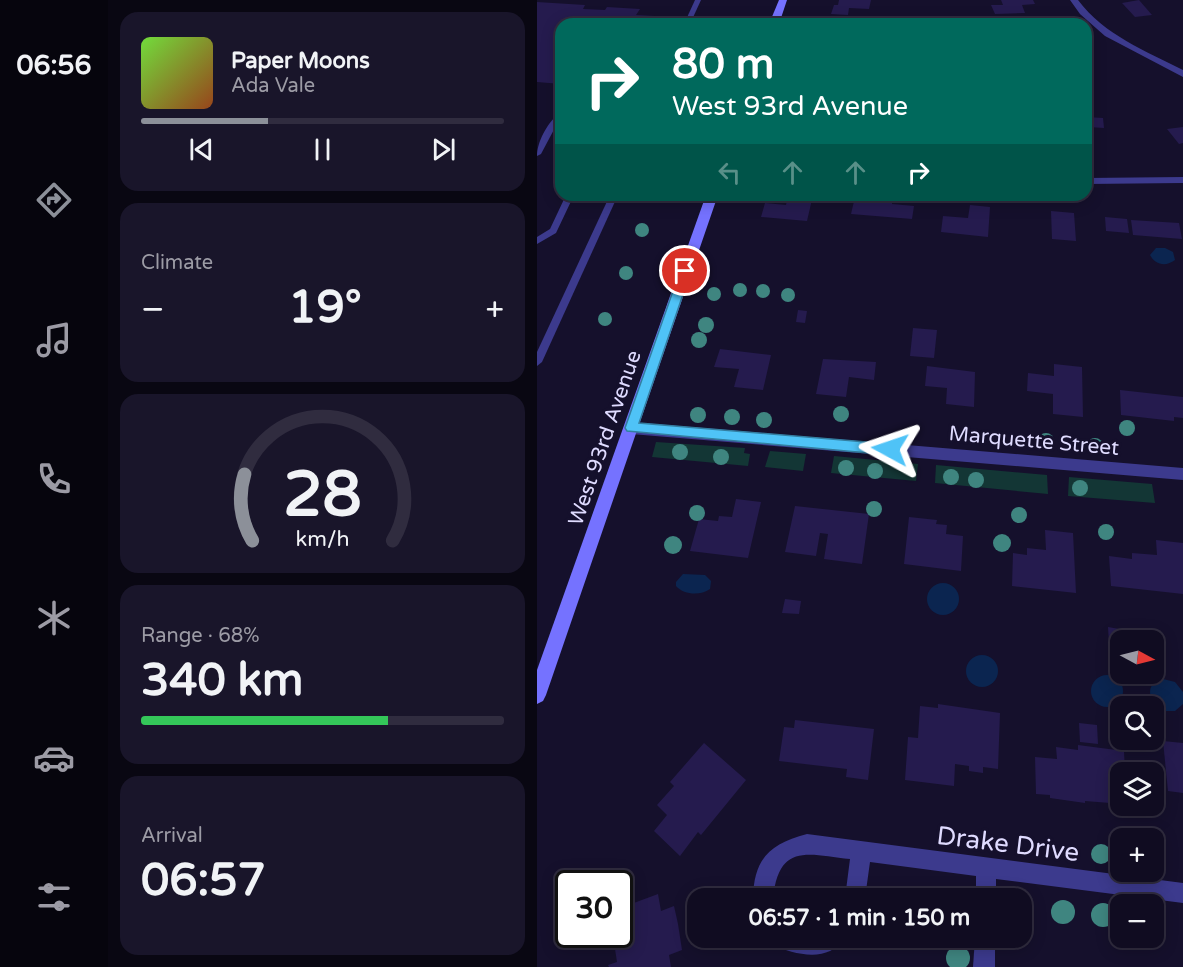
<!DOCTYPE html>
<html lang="en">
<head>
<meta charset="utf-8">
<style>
	body { margin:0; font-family:"Varela Round",sans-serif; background:#19152a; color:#f1f3f6; height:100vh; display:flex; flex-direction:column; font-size:22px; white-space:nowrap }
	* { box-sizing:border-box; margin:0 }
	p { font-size:20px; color:#9c9ba5 }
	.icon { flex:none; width:33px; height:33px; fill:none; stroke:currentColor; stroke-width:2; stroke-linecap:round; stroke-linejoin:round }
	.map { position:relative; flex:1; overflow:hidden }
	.sheet { display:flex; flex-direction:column; gap:12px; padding:12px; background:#090712; width:429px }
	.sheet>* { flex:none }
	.banner { position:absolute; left:18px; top:18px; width:537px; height:183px; border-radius:18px; box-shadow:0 3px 15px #0003,0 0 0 2px #302c3f; background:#00695c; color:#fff; overflow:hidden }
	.needle { width:39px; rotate:97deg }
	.tools { position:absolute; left:573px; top:630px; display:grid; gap:12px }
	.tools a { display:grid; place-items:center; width:54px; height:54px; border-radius:12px; background:#100c21; box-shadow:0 3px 15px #0003,0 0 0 2px #302c3f; font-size:30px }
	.speed { position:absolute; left:18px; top:870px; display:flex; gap:12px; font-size:30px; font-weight:700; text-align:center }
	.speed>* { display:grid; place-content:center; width:78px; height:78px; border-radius:50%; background:#100c21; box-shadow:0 3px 15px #0003,0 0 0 2px #302c3f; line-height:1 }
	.speed .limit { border:3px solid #111; border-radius:9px; background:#fff; color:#111 }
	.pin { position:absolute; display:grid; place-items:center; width:51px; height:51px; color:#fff; margin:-26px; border:3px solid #fff; border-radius:50%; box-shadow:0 2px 6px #0007 }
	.me { position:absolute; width:66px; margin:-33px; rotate:275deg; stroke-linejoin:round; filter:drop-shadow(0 0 4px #0008) }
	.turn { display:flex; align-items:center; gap:21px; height:126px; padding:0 18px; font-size:27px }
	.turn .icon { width:78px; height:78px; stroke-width:2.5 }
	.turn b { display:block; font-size:42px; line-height:51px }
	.lanes { display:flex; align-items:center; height:57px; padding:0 18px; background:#0003; justify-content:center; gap:30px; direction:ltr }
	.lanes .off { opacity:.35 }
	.big { font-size:45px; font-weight:700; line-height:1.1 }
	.sheet .card { flex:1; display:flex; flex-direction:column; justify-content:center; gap:9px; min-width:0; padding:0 21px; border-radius:18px; background:#19152a }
	.sheet .dial { align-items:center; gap:0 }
	.dial svg { height:156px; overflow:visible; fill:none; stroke:#302c3f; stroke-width:7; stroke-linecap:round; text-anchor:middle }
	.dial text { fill:#f1f3f6; stroke:none }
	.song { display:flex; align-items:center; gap:18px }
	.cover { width:72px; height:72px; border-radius:9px; background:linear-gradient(135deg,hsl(100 70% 55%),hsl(20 70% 35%)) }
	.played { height:6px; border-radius:3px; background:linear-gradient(90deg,#8c9099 35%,#302c3f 35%) }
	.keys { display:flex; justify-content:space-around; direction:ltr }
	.heat { display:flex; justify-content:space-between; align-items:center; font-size:33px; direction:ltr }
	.charge { height:9px; border-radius:4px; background:linear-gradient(90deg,#34c759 68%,#302c3f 0) }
	.trip { position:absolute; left:150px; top:888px; width:345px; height:60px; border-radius:18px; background:#100c21; box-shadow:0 3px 15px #0003,0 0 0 2px #302c3f; font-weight:700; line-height:60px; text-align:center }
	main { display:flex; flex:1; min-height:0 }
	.tabs { display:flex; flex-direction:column; width:108px; justify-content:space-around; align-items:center; background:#06050d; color:#9c9ba5 }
	.tabs .icon { width:42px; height:42px }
	.tabs .active { color:#8c9099 }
	.tabs b { font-size:27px; color:#f1f3f6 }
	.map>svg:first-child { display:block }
</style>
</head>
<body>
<main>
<nav class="tabs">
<b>06:56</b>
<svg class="icon active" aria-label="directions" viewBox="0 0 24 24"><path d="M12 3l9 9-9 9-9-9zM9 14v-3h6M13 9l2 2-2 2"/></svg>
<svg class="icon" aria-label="music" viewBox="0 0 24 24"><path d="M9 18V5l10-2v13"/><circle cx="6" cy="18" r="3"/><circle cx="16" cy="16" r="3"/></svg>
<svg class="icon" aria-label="phone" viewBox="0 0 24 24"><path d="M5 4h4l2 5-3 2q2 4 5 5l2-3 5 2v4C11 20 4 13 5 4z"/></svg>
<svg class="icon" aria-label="climate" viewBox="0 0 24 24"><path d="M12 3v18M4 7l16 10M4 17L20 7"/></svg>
<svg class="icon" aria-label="car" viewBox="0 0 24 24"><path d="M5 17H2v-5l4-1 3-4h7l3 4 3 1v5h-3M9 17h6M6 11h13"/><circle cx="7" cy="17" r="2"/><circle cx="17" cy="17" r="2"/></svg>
<svg class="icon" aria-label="filters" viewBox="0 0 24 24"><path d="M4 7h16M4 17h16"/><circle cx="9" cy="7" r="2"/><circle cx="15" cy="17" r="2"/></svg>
</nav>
<section class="sheet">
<div class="card">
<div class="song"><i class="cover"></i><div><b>Paper Moons</b><p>Ada Vale</p></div></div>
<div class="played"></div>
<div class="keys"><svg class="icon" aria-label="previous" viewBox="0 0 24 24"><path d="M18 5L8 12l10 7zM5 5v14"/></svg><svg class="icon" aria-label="pause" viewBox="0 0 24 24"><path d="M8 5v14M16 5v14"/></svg><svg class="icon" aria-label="next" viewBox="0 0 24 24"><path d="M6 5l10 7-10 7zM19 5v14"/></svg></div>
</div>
<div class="card"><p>Climate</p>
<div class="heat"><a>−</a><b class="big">19°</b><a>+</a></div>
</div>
<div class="card dial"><svg viewBox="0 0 100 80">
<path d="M14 69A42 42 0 1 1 86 69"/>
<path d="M14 69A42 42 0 0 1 10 35" stroke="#8c9099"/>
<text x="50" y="56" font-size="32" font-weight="700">28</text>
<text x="50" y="72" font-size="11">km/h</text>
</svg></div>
<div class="card"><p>Range · 68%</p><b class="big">340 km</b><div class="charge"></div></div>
<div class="card"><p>Arrival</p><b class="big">06:57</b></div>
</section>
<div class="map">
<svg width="646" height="967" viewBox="0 0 646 967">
	<rect width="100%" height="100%" fill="#15102c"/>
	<g fill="#133635">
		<polygon points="119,442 208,448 207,453 213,454 211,466 115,457"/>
		<polygon points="233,451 269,454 266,471 228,467"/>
		<polygon points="297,456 381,464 379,481 294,473"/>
		<polygon points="399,465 510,475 511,494 398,483"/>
		<polygon points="532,477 615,484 618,503 531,496"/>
	</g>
	<g fill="#0b2550">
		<path d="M619,248h9l8,4 2,8c-9,7 -20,5 -25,-5z"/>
		<path d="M146,574l22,1 6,6 -1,8c-10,7 -26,6 -34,-3v-4z"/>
		<circle cx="406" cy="599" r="16"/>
		<circle cx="445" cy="671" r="16"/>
		<circle cx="570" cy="691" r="16"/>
		<path d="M626,679l12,3 8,10v12l-8,7h-13c-13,-9 -19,-28 1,-32z"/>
		<path d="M31,903l1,31 23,1 -1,1 -15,6 -13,-7c-5,-11 -3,-24 5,-32z"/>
	</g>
	<g fill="#251b4e">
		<polygon points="302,0 334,0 332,9 312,8 311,15 294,14 297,5 301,5"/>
		<polygon points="464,0 496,0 498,4 485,5 488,13 458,14 454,5 466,5"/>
		<polygon points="602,0 615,15 598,17 585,3"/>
		<polygon points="0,2 48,5 46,9 68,10 70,7 103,9 99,15 137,17 134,24 24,24 24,84 0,82"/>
		<polygon points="550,117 566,118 567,128 551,127"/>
		<polygon points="646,127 646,143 642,144 630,129"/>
		<polygon points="251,195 276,195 270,221 224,217 228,203 249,205"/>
		<polygon points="318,197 355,201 355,204 377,206 375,219 314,214"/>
		<polygon points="433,205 453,207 451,237 404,232 406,216 431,218"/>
		<polygon points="514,211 537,213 539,241 515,239"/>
		<polygon points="568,217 590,219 592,233 569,231"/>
		<polygon points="594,220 642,223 645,239 596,235"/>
		<polygon points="261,310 270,311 268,323 259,322"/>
		<polygon points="376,328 400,330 397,358 373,356"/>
		<polygon points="183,349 234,355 226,390 197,387 202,369 177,367"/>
		<polygon points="286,359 339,362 337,380 312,377 309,397 279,394"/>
		<polygon points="517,364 545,367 546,417 516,414 516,394 490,391 491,373 517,376"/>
		<polygon points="390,366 438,372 437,407 409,404 410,388 388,386"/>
		<polygon points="583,390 646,397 646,418 637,417 637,421 584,415"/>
		<polygon points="199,499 224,502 211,558 153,551 162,519 181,521 182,516 195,517"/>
		<polygon points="258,506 332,514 325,564 287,559 291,534 283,533 279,556 248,552"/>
		<polygon points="372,517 400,520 399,524 410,525 409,534 426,536 424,571 367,564"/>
		<polygon points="508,530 536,533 539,593 475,586 476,553 490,555 490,548 509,550"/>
		<polygon points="619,540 646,543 646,594 574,586 572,556 595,559 595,553 620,555"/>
		<polygon points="248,599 264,601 262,614 245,613"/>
		<polygon points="571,627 588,630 588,640 584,640 584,644 572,643"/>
		<polygon points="401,704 463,713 461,769 446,767 446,773 432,771 432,766 418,764 417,786 368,780 371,737 381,738 383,706 401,708"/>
		<polygon points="258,720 337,729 331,780 309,777 310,769 242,761 247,727 257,728"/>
		<polygon points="542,723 560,725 561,744 543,742"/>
		<polygon points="626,741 646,743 646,793 631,791"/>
		<polygon points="167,743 209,780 164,835 161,832 143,856 117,831 130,815 120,805 137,786 133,782"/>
		<polygon points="541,745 587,751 588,772 584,772 584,796 572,795 573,803 548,801 548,803 513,798 513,795 499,794 498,757 520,759 519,747 541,750"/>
		<polygon points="121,894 124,911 137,906 141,924 145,950 132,955 134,967 72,967 71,965 80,962 76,936 89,931 86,907"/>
	</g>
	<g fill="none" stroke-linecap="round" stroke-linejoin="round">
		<g fill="#3c3a8d" fill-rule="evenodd">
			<polygon points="158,0 164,0 153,24 147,24"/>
			<path d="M21,114h3v6l-3,2 -17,32 -4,2c0,-14 10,-32 21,-42z"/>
			<polygon points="29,195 37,195 19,233 0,244 0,237 13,229"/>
			<polygon points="73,195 81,195 5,362 0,366 0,352"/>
		</g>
		<g fill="#3c3a8d" fill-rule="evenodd">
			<path d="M533,0h8c26,35 68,51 105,70v7l-78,-41 -25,-22z"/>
			<polygon points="646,177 646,183 549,184 549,178"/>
			<polygon points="94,422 646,468 646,480 94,434 89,432 87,428 89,424"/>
			<path d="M270,834l376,49v20l-187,-24v19h-20v-22l-106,-14 -5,36h-20l5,-39c-43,-5 -71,-16 -77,39h-20c1,-40 17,-54 54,-64z"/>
			<path d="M234,938h71c-10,25 -49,17 -68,7z"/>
			<polygon points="438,938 458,938 458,967 436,967"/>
		</g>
		<g fill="#7572ff" fill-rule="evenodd">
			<polygon points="242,0 250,0 242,24 232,24"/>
			<polygon points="169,195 181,195 9,695 6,701 0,704 0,670"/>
		</g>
	</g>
	<g fill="#3f8580">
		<circle cx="105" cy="230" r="7"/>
		<circle cx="89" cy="273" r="7"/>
		<circle cx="203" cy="290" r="7"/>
		<circle cx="226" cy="291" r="7"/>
		<circle cx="177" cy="294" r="7"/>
		<circle cx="251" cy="295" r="7"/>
		<circle cx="68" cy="319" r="7"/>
		<circle cx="169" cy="325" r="8"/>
		<circle cx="162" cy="340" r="8"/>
		<circle cx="304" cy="414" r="8"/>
		<circle cx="161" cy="415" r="8"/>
		<circle cx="195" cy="417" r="8"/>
		<circle cx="227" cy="420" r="8"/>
		<circle cx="590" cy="428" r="8"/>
		<circle cx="509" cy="441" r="8"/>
		<circle cx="558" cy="446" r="8"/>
		<circle cx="143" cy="452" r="8"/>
		<circle cx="184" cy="457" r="8"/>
		<circle cx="309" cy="468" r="8"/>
		<circle cx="338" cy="471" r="8"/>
		<circle cx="414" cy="477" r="8"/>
		<circle cx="439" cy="480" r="8"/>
		<circle cx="543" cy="488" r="8"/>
		<circle cx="337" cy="509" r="8"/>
		<circle cx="160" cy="513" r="8"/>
		<circle cx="482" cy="515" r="8"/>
		<circle cx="569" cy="532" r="8"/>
		<circle cx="465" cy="543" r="9"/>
		<circle cx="136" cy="545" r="9"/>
		<circle cx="564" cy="854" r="10"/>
		<circle cx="526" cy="912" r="12"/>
		<circle cx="566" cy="915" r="12"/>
		<circle cx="421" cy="958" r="12"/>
	</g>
	<polygon fill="#4fc3f7" stroke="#337fa1" stroke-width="1.5" points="148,267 154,271 102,423 353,444 359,449 357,453 353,455 90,431 88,428 143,271"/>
	<g text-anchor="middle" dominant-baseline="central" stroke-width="6" stroke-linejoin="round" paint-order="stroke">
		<g font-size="21" fill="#dfdbff" stroke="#15102c">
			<text transform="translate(68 438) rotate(-71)">West 93rd Avenue</text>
			<text transform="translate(497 441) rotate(5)">Marquette Street</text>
		</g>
		<g font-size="26" fill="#dfdbff" stroke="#15102c">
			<text transform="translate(471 844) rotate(7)">Drake Drive</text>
		</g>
	</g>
</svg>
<div class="tools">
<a><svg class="needle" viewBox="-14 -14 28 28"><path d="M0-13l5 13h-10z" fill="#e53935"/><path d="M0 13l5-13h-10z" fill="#9c9ba5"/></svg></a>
<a><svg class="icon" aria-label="search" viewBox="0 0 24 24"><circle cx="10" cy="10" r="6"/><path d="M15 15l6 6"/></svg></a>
<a><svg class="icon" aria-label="layers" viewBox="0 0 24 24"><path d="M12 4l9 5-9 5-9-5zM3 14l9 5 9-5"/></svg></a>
<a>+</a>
<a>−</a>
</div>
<div class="speed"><div class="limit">30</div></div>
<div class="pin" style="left:148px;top:271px;background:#d93025"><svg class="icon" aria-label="arrive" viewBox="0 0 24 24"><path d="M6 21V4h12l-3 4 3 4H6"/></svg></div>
<svg class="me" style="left:353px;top:449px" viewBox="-20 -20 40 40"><path d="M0-17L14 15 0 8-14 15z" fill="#4fc3f7" stroke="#fff" stroke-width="4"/></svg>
<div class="trip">06:57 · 1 min · 150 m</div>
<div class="banner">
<div class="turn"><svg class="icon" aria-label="right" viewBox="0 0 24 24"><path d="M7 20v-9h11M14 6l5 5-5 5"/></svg><div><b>80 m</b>West 93rd Avenue</div></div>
<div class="lanes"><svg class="icon off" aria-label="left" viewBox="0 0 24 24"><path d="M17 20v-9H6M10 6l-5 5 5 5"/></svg><svg class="icon off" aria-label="ahead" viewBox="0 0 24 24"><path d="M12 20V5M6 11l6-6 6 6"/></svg><svg class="icon off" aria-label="ahead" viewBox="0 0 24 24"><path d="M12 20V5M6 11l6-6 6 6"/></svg><svg class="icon" aria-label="right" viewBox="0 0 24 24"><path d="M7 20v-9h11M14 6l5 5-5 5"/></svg></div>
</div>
</div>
</main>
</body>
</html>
